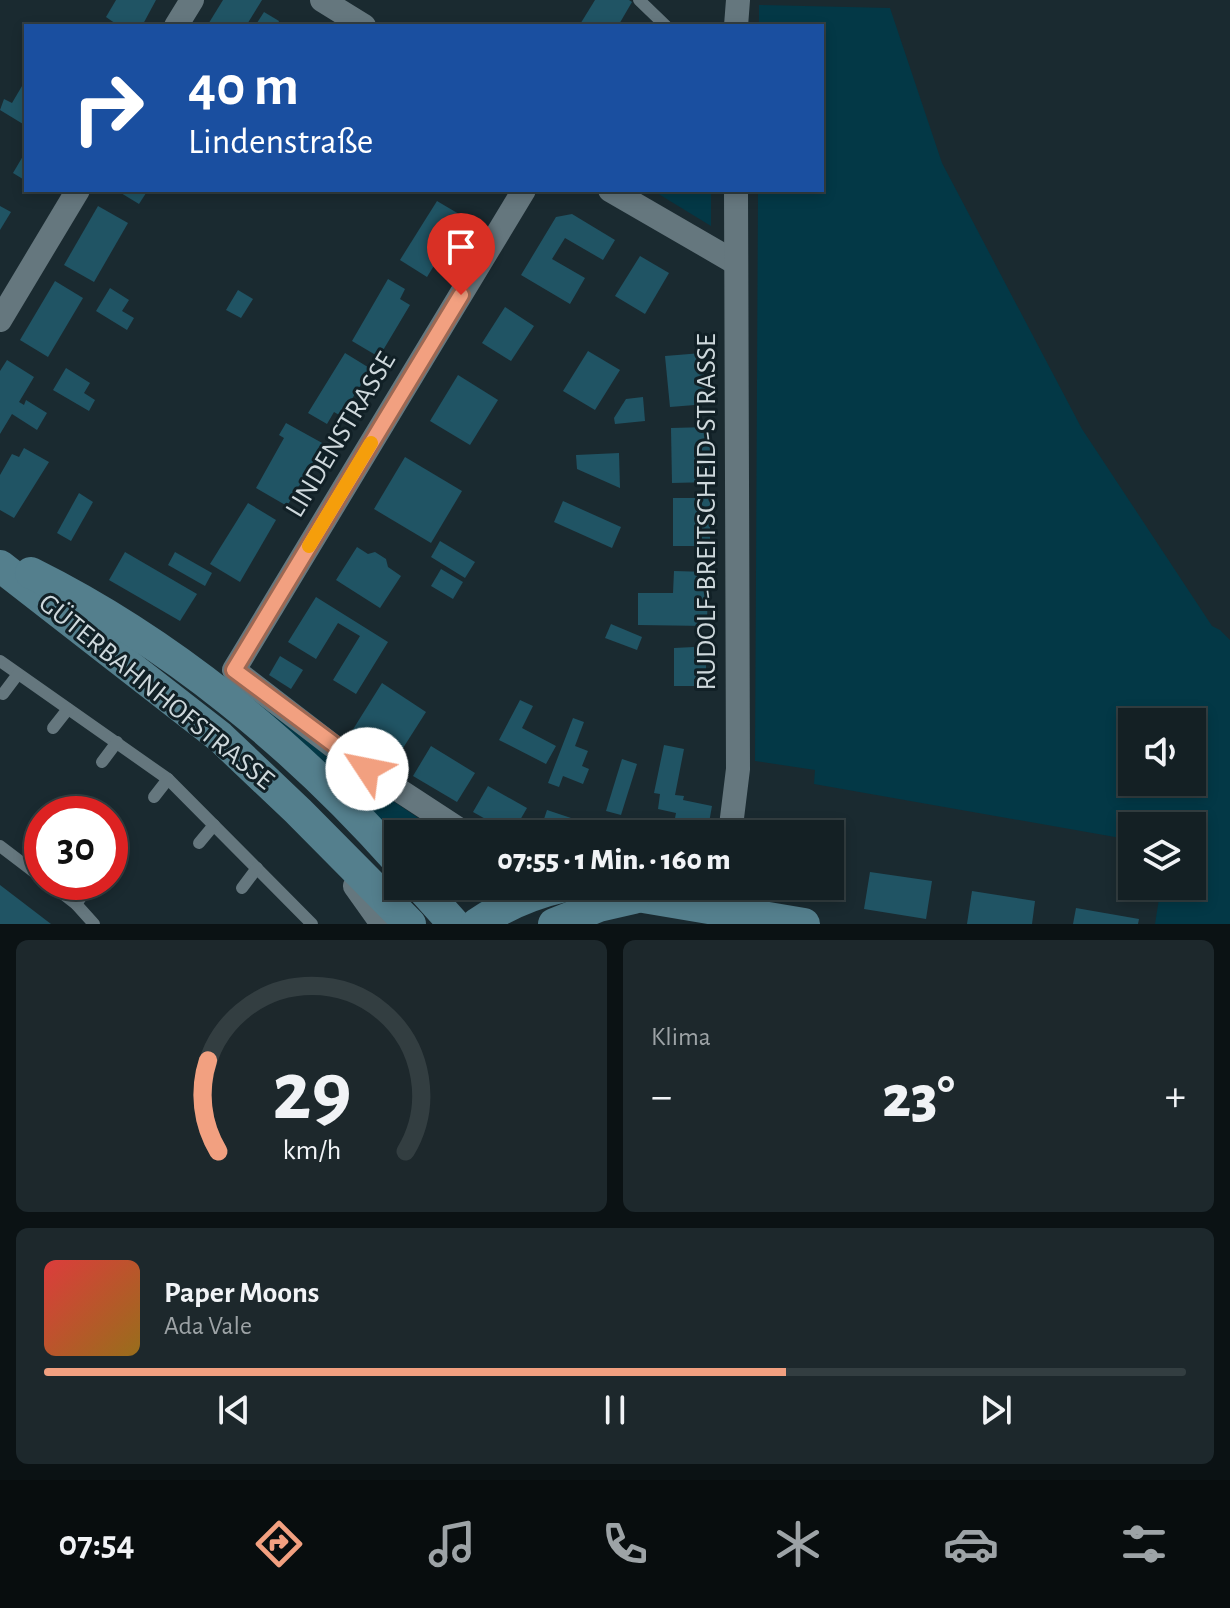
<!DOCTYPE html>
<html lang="de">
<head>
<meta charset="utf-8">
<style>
	body { margin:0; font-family:"Alegreya Sans",sans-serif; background:#1d282c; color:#f1f3f6; height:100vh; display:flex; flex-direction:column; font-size:30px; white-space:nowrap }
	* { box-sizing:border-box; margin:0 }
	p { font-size:26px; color:#9da3a6 }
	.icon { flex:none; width:44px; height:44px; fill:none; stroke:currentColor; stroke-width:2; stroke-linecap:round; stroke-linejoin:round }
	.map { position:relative; height:924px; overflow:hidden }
	.drawer { display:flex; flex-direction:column; gap:16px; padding:16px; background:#0b1214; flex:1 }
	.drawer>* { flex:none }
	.top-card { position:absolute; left:24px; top:24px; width:800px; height:168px; border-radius:0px; box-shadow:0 4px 12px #0003,0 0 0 2px #333e41; background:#1a4fa0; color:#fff; overflow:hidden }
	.buttons { position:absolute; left:1118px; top:708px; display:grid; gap:16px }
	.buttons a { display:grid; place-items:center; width:88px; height:88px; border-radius:0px; background:#142024; box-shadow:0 4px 12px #0003,0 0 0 2px #333e41; font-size:40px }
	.speed { position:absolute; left:24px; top:796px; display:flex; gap:16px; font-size:40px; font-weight:700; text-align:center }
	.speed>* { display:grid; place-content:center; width:104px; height:104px; border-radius:50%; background:#142024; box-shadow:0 4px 12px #0003,0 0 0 2px #333e41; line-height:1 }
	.speed .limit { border:12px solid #d22; background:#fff; color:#111 }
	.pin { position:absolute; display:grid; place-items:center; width:68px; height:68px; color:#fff; margin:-82px -34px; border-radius:50% 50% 50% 0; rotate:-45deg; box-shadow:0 0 8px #0007 }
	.pin .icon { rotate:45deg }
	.me { position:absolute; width:88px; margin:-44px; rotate:304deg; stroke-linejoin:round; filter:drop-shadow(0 0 6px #0008) }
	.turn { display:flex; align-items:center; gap:28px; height:168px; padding:0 32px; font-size:36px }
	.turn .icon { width:104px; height:104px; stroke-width:2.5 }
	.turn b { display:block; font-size:56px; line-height:68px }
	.big { font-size:60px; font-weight:800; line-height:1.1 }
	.drawer .card { flex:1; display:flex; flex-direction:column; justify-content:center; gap:12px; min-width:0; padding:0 28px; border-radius:12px; background:#1d282c }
	.drawer .dial { align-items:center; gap:0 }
	.dial svg { height:208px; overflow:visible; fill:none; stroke:#333e41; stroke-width:7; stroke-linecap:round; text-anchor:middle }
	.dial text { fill:#f1f3f6; stroke:none }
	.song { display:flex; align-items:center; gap:24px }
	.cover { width:96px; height:96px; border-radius:12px; background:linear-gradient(135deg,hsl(0 70% 55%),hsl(40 70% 35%)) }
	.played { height:8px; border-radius:4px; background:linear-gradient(90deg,#f2a080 65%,#333e41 65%) }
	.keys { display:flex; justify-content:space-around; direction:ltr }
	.heat { display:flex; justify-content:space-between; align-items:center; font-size:44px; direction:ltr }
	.drawer .tiles { flex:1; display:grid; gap:16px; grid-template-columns:1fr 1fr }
	.card:last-child { grid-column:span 2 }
	.trip { position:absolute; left:384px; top:820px; width:460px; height:80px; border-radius:0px; background:#142024; box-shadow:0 4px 12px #0003,0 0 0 2px #333e41; font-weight:800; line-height:80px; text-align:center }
	.tab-bar { display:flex; height:128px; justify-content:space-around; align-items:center; background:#080d0e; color:#9da3a6 }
	.tab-bar .icon { width:56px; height:56px }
	.tab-bar .current { color:#f2a080 }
	.tab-bar b { font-size:36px; color:#f1f3f6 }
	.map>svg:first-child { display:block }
</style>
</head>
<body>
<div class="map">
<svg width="1230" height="924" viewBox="0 0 1230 924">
	<rect width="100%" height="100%" fill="#1a2a30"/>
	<g fill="#033846" fill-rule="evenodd">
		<path d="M759,5l131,3 52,155 140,266 130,197 8,4 10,10v284h-75l6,-38h31v-60h-60v14l-318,-56 1,-14 -60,-9 3,-571h64v-164h-63zM1132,722h60v60h-60z"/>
		<polygon points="652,190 711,190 711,226"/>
		<polygon points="227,678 338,764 442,834 398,834 398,840"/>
		<polygon points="439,886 519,886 482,903 442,890"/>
	</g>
	<g fill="#205464">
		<polygon points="116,0 156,0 142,26 119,26 106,17"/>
		<polygon points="223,0 262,0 246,26 207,26"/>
		<polygon points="595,0 629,0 632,2 618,26 579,26"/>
		<polygon points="264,12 279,21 277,26 255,26"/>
		<polygon points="22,86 26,89 26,120 23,124 0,110 4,99 12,103"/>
		<polygon points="26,151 26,181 13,173"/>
		<polygon points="116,190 148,190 139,204"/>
		<polygon points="437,201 464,217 427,277 400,260"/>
		<polygon points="0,206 11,212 0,230"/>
		<polygon points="98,206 128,223 94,282 64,265"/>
		<polygon points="572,214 615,240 603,260 565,238 552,259 585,278 570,304 521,275 556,217"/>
		<polygon points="640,256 669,273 645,314 615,296"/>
		<polygon points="388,279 405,289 400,299 410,305 379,357 352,341"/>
		<polygon points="55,281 83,298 48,357 20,340"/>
		<polygon points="110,288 129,300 122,311 134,318 127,330 96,311"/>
		<polygon points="238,290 253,299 241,318 226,310"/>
		<polygon points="505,307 534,326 511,361 482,343"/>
		<polygon points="588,351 620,370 595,410 563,391"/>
		<polygon points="345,353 371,369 341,416 334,412 327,424 308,413"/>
		<polygon points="702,353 707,404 670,407 665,356"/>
		<polygon points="7,360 34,377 19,402 24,405 26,400 47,413 37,430 12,414 0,434 0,371"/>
		<polygon points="66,368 90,383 84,393 95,400 89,411 53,390"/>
		<polygon points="458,375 498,400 470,445 430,421"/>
		<polygon points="643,397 645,421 615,424 614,418 626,399"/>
		<polygon points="286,423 324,444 287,506 256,488 284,438 279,435"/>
		<polygon points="709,427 711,482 672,483 671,428"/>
		<polygon points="24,448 49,462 14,518 0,510 0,475 12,454 19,457"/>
		<polygon points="619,453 620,488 577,469 576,455"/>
		<polygon points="405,457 462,491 431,543 374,509"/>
		<polygon points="79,493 93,502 71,541 57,533"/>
		<rect x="673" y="498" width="37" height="48"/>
		<polygon points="563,501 621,527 612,548 554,522"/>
		<polygon points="248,503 276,520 240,582 210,564"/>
		<polygon points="440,541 475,562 465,578 431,557"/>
		<polygon points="357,547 368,554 375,552 386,559 388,567 401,576 380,608 336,580"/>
		<polygon points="125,552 197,594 180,621 109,580"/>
		<polygon points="175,552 212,573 205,586 168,565"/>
		<polygon points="441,569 463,582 453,599 431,586"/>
		<polygon points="674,571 708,572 707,626 638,625 638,593 673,593"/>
		<polygon points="316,597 388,642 356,694 333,680 360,636 338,623 316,659 288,642"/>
		<polygon points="611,624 642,637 637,650 605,638"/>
		<polygon points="694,647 694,653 706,652 706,679 694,679 694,686 674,686 674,648"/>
		<polygon points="280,656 303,670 291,689 269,675"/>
		<polygon points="382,683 426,712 396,759 352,731"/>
		<polygon points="520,700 533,706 522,728 556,746 546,764 499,740"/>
		<polygon points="573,718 584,722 575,746 588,751 582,766 589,769 583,784 563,776 559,787 548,783"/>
		<polygon points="664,745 684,749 675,795 684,796 683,800 712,806 707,834 672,834 676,813 658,809 660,794 654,793"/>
		<polygon points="431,746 475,773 457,802 413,776"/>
		<polygon points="622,759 637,764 621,815 606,811"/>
		<polygon points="488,786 527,808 512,834 473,812"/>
		<polygon points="547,810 595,826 593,834 539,834"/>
		<polygon points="870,872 932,881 926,919 864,909"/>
		<polygon points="0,885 51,924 0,924"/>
		<polygon points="761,886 825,886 823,899 760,890"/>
		<polygon points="972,891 1035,901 1032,924 967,924"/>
		<polygon points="1076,908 1139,919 1138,924 1073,924"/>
	</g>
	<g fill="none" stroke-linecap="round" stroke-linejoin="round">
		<g stroke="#65777e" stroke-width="12">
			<polyline points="639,0 666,26"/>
			<polyline points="0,661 168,779 312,924"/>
			<polyline points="3,694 18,674"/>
			<polyline points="53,728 68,709"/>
			<polyline points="102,762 117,742"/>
			<polyline points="154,797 168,779"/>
			<polyline points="199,843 214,825"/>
			<polyline points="0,846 42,878"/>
			<polyline points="27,866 42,844"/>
			<polyline points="48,882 76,904 94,924"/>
			<polyline points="242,888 257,868"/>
			<polyline points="76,904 91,883"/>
		</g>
		<g stroke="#65777e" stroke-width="24">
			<polyline points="322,0 364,26"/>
			<polyline points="176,26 192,0"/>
			<polyline points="736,26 738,0"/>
			<polyline points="610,190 736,263"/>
			<polyline points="0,320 78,190"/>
			<polyline points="466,834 342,753 234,670 524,190"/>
			<polyline points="730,834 738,769 736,190"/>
			<polyline points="355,886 382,924"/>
			<polyline points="719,909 724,886"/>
		</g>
		<g stroke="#547f8d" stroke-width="32">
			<polyline points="0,566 220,737 298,811 410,924"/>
			<path d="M31,573c139,69 265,173 367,288"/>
			<polyline points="420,886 454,924"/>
			<polyline points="578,886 804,924"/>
			<path d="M477,924c26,-18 57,-31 88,-38"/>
			<polyline points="554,924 599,906 634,898"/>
		</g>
	</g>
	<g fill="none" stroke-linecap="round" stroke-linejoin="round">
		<g stroke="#9d6853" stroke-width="20">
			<polyline id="route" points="367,769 234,670 461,295"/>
		</g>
		<use href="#route" stroke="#f2a080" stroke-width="14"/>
		<polyline stroke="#f59e0b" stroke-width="14" points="309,546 371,443"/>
	</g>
	<g text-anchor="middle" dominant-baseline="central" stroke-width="6" stroke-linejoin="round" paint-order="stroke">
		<g font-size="28" fill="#ced8dc" stroke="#112026">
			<text transform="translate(341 435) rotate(-59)">LINDENSTRASSE</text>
			<text transform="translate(707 512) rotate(-90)">RUDOLF-BREITSCHEID-STRASSE</text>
			<text transform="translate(156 692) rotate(39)">GÜTERBAHNHOFSTRASSE</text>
		</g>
	</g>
</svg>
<div class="buttons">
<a><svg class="icon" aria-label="sound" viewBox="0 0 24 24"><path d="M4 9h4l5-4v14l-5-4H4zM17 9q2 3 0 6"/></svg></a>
<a><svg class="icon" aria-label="layers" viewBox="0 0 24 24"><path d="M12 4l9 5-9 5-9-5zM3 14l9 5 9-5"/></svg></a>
</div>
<div class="speed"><div class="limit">30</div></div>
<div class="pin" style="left:461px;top:295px;background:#d93025"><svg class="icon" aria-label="arrive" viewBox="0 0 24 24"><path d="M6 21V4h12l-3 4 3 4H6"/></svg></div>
<svg class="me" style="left:367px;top:769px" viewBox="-20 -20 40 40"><circle r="19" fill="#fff"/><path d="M0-13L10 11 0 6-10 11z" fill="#f2a080"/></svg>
<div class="trip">07:55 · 1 Min. · 160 m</div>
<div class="top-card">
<div class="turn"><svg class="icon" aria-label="right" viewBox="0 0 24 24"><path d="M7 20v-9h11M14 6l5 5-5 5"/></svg><div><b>40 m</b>Lindenstraße</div></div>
</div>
</div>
<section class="drawer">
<div class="tiles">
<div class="card dial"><svg viewBox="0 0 100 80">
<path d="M14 69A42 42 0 1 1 86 69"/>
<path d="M14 69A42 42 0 0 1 10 34" stroke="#f2a080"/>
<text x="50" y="56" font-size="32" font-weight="700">29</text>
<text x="50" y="72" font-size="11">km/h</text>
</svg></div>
<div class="card"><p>Klima</p>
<div class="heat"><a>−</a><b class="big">23°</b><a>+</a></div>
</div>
<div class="card">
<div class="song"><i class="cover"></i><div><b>Paper Moons</b><p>Ada Vale</p></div></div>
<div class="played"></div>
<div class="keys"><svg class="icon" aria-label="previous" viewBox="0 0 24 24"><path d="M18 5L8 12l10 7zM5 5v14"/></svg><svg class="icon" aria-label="pause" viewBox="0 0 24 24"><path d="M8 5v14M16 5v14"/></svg><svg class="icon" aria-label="next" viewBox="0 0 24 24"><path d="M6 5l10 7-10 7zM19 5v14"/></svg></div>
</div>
</div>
</section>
<nav class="tab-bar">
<b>07:54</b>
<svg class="icon current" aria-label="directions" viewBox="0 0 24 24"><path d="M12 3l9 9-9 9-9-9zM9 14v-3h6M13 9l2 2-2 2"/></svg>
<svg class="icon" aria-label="music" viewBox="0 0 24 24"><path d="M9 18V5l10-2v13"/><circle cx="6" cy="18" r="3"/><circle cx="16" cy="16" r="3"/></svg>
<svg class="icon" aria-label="phone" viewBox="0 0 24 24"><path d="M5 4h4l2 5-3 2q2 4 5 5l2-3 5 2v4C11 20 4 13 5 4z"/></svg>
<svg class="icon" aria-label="climate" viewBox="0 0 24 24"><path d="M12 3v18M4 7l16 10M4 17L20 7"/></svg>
<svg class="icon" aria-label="car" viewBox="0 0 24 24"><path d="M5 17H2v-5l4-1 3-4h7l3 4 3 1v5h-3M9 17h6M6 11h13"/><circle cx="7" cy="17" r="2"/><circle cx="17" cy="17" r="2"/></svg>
<svg class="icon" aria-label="filters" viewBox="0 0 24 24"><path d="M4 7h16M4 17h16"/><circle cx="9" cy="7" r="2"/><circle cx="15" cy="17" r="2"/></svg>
</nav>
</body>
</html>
